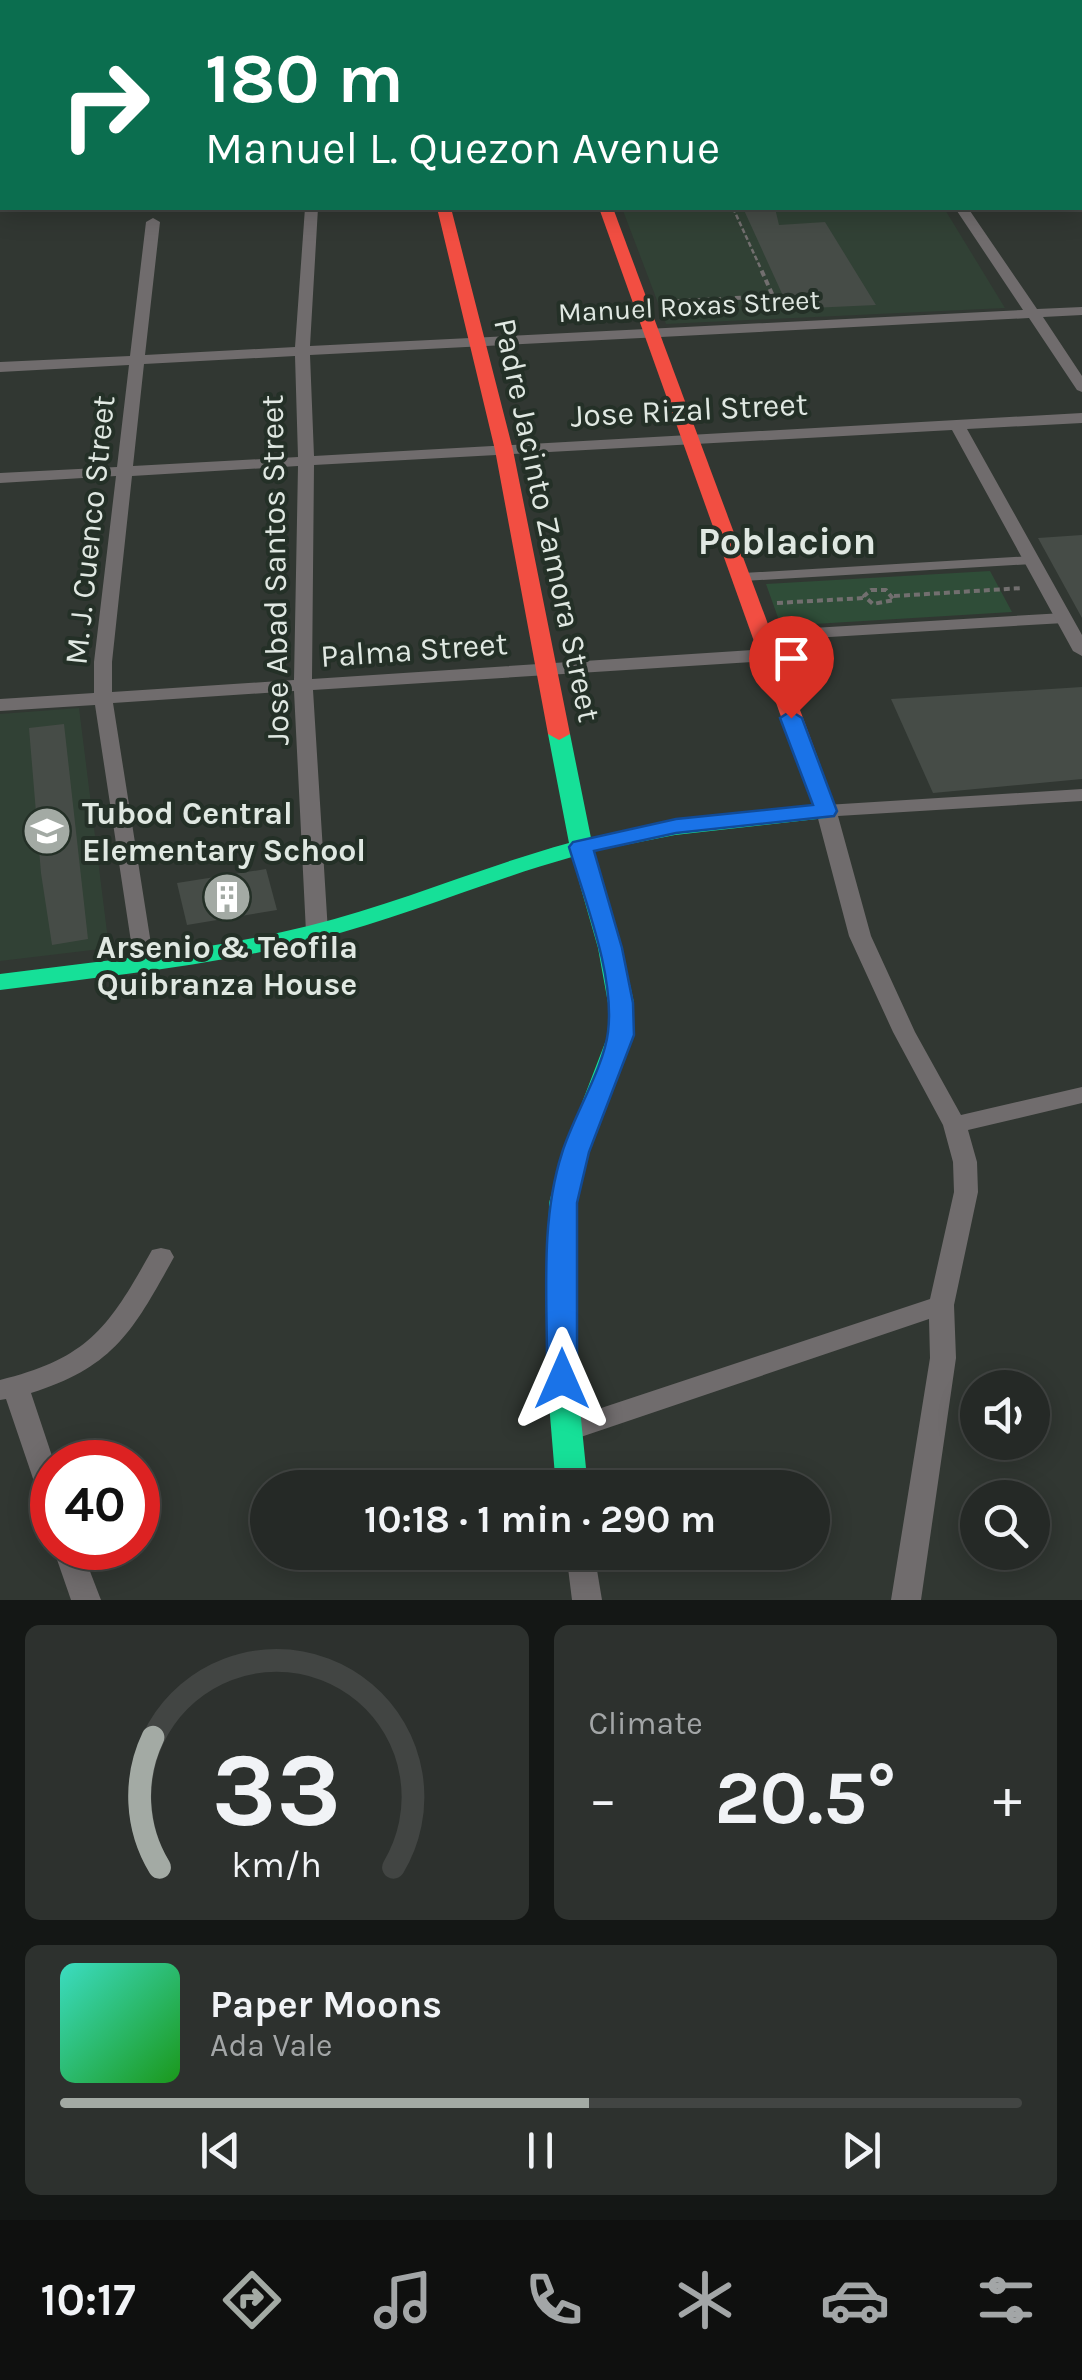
<!DOCTYPE html>
<html lang="en">
<head>
<meta charset="utf-8">
<style>
	body { margin:0; font-family:Karla,sans-serif; background:#2d312e; color:#f1f3f6; height:100vh; display:flex; flex-direction:column; font-size:38px; white-space:nowrap }
	* { box-sizing:border-box; margin:0 }
	p { font-size:32px; color:#a3a6a7 }
	.icon { flex:none; width:55px; height:55px; fill:none; stroke:currentColor; stroke-width:2; stroke-linecap:round; stroke-linejoin:round }
	.map { position:relative; height:1600px; overflow:hidden }
	.panel { display:flex; flex-direction:column; gap:25px; padding:25px; background:#141715; flex:1 }
	.panel>* { flex:none }
	.guide { position:absolute; left:0px; top:0px; width:1082px; height:210px; box-shadow:0 5px 25px #0003,0 0 0 2px #424543; background:#0b6e4f; color:#fff; overflow:hidden }
	.tools { position:absolute; left:960px; top:1370px; display:grid; gap:20px }
	.tools a { display:grid; place-items:center; width:90px; height:90px; border-radius:50%; background:#252926; box-shadow:0 5px 25px #0003,0 0 0 2px #424543; font-size:50px }
	.speed { position:absolute; left:30px; top:1440px; display:flex; gap:20px; font-size:50px; font-weight:700; text-align:center }
	.speed>* { display:grid; place-content:center; width:130px; height:130px; border-radius:50%; background:#252926; box-shadow:0 5px 25px #0003,0 0 0 2px #424543; line-height:1 }
	.speed .limit { border:15px solid #d22; background:#fff; color:#111 }
	.pin { position:absolute; display:grid; place-items:center; width:85px; height:85px; color:#fff; margin:-102px -42px; border-radius:50% 50% 50% 0; rotate:-45deg; box-shadow:0 0 10px #0007 }
	.pin .icon { rotate:45deg }
	.me { position:absolute; width:110px; margin:-55px; rotate:0deg; stroke-linejoin:round; filter:drop-shadow(0 0 8px #0008) }
	.turn { display:flex; align-items:center; gap:35px; height:210px; padding:0 40px; font-size:45px }
	.turn .icon { width:130px; height:130px; stroke-width:2.5 }
	.turn b { display:block; font-size:70px; line-height:85px }
	.big { font-size:75px; font-weight:700; line-height:1.1 }
	.panel .widget { flex:1; display:flex; flex-direction:column; justify-content:center; gap:15px; min-width:0; padding:0 35px; border-radius:15px; background:#2d312e }
	.panel .dial { align-items:center; gap:0 }
	.dial svg { height:260px; overflow:visible; fill:none; stroke:#424543; stroke-width:7; stroke-linecap:round; text-anchor:middle }
	.dial text { fill:#f1f3f6; stroke:none }
	.song { display:flex; align-items:center; gap:30px }
	.cover { width:120px; height:120px; border-radius:15px; background:linear-gradient(135deg,hsl(170 70% 55%),hsl(120 70% 35%)) }
	.played { height:10px; border-radius:5px; background:linear-gradient(90deg,#a3aaa4 55%,#424543 55%) }
	.keys { display:flex; justify-content:space-around; direction:ltr }
	.heat { display:flex; justify-content:space-between; align-items:center; font-size:55px; direction:ltr }
	.panel .tiles { flex:1; display:grid; gap:25px; grid-template-columns:1fr 1fr }
	.widget:last-child { grid-column:span 2 }
	.trip { position:absolute; left:250px; top:1470px; width:580px; height:100px; border-radius:50px; background:#252926; box-shadow:0 5px 25px #0003,0 0 0 2px #424543; font-weight:700; line-height:100px; text-align:center }
	.tabs { display:flex; height:160px; justify-content:space-around; align-items:center; background:#0f100f; color:#a3a6a7 }
	.tabs .icon { width:70px; height:70px }
	.tabs .on { color:#a3aaa4 }
	.tabs b { font-size:45px; color:#f1f3f6 }
	.map>svg:first-child { display:block }
</style>
</head>
<body>
<div class="map">
<svg width="1082" height="1600" viewBox="0 0 1082 1600">
	<rect width="100%" height="100%" fill="#313732"/>
	<g fill="#314135">
		<polygon points="622,208 944,208 1005,308 666,324"/>
		<polygon points="79,708 109,948 0,961 0,714"/>
	</g>
	<polygon fill="#2f4d38" points="990,571 1012,612 781,626 766,584"/>
	<polygon fill="#467053" points="28,0 1082,0 1082,72 1080,2"/>
	<g fill="#464c47">
		<polygon points="743,208 775,208 779,225 825,222 876,305 789,309"/>
		<polygon points="1082,535 1082,618 1038,538"/>
		<polygon points="1082,687 1082,779 933,793 891,699"/>
		<polygon points="64,724 88,939 52,945 41,873 29,728"/>
		<polygon points="266,869 277,910 187,925 177,883"/>
	</g>
	<g fill="none" stroke-linecap="round" stroke-linejoin="round">
		<polyline stroke="#726f6f" stroke-width="2.5" stroke-dasharray="5 2.5" stroke-linecap="butt" points="733,208 761,269"/>
		<g stroke="#726f6f" stroke-width="4" stroke-dasharray="6 4" stroke-linecap="butt">
			<polyline points="665,302 773,296 760,267"/>
			<polygon points="871,590 886,590 894,600 873,604 864,596"/>
			<polyline points="894,596 1023,588"/>
			<polyline points="777,603 864,598"/>
		</g>
		<polyline stroke="#706c6d" stroke-width="8" points="743,577 1032,560"/>
		<polyline stroke="#706c6d" stroke-width="10" points="762,636 1064,618"/>
		<g fill="#706c6d" fill-rule="evenodd">
			<rect x="0" y="8" width="2" height="7"/>
			<rect x="1080" y="168" width="2" height="8"/>
			<path d="M305,208h13l-8,138 713,-36 -68,-102h13l69,101 45,-2v8l-39,2 39,59v16l-5,-2 -48,-72 -719,37 4,101 768,-43v10l-115,6 115,206v21l-9,-5 -121,-221 -638,35 -2,214 456,-30 9,6 -9,6 -455,29 15,242 -11,7 -11,-7 -12,-241 -181,12 41,260 -11,7 -8,-2 -40,-263 -95,6v-12l94,-6v-31l22,-186 -116,7v-10l117,-6 12,-102 -129,7v-10l130,-6 16,-134 7,-4 7,4 -15,133 150,-8zM295,356l3,101 -165,9 11,-102zM298,466l-4,214 -182,12v-30l20,-186z"/>
			<polygon points="1082,789 1082,801 838,816 871,936 915,1032 961,1115 1082,1087 1082,1103 968,1130 977,1162 978,1192 954,1305 956,1358 921,1600 891,1600 930,1358 929,1319 566,1442 556,1439 552,1431 556,1423 930,1299 954,1192 953,1162 943,1125 893,1032 849,936 816,811 826,805"/>
			<path d="M161,1248l9,2 4,7c-40,72 -59,110 -143,136l23,69 -2,46 -10,-3 -36,-106 -6,1v-20c89,-22 109,-53 152,-130z"/>
			<polygon points="53,1548 81,1548 101,1600 71,1600"/>
			<polygon points="566,1552 594,1552 602,1600 572,1600"/>
		</g>
		<path fill="#16e098" fill-rule="evenodd" d="M559,728l11,6 21,104 84,-17 138,-15 -19,-53 11,-7 11,7 21,58 -11,7 -151,17 -81,16 28,97 12,55v32l-45,117 -12,51v176l11,109h-32l-9,-109 2,-176 14,-51 45,-117v-32l-10,-55 -26,-91c-86,24 -168,60 -255,82 -104,27 -211,37 -317,51v-16c103,-13 207,-23 308,-48 89,-22 173,-59 261,-83l-21,-109z"/>
		<rect fill="#ffcf43" fill-rule="evenodd" x="0" y="161" width="2" height="8"/>
		<g fill="#f24e42" fill-rule="evenodd">
			<polygon points="437,208 451,208 513,450 570,734 559,740 548,734 495,450"/>
			<polygon points="599,208 613,208 816,753 813,758 805,760 794,753"/>
		</g>
	</g>
	<path fill="#1a73e8" stroke="#114b97" stroke-width="2.5" d="M791,711l11,7 35,93 -3,5 -158,17 -82,18 28,97 11,55 1,32 -45,117 -12,51v176l-5,9 -10,3 -11,-3 -4,-9c1,-74 -8,-155 15,-226 11,-36 42,-86 46,-121 7,-56 -23,-131 -39,-185l4,-5 103,-23 137,-14 -33,-87z"/>
	<defs>
		<g id="school-disc" transform="scale(2.5)"><circle r="9.5" fill="#a3aaa4" stroke="#243027"/><path d="M0-5L7-2L0 1L-7-2ZM-4 1L0 2.5L4 1V4Q0 6-4 4Z" fill="#fff"/></g>
		<g id="building-disc" transform="scale(2.5)"><circle r="9.5" fill="#a3aaa4" stroke="#243027"/><path d="M-4-6H4V6H1V3H-1V6H-4ZM-2.5-4.3h1.7v1.8h-1.7ZM.8-4.3h1.7v1.8H.8ZM-2.5-1h1.7V.8h-1.7ZM.8-1h1.7V.8H.8Z" fill="#fff"/></g>
	</defs>
	<g fill-rule="evenodd">
		<use href="#school-disc" x="47" y="831"/>
		<use href="#building-disc" x="227" y="897"/>
	</g>
	<g text-anchor="middle" dominant-baseline="central" stroke-width="8" stroke-linejoin="round" paint-order="stroke">
		<g font-size="28" fill="#e0e8e2" stroke="#243027">
			<text transform="translate(689 306) rotate(-3)">Manuel Roxas Street</text>
		</g>
		<g font-size="32" fill="#e0e8e2" stroke="#243027">
			<text transform="translate(689 410) rotate(-3)">Jose Rizal Street</text>
			<text transform="translate(547 520) rotate(78)">Padre Jacinto Zamora Street</text>
			<text transform="translate(90 530) rotate(-84)">M. J. Cuenco Street</text>
			<text transform="translate(275 570) rotate(-91)">Jose Abad Santos Street</text>
			<text transform="translate(414 650) rotate(-4)">Palma Street</text>
		</g>
		<g font-size="32" font-weight="bold" fill="#e0e8e2" stroke="#243027" text-anchor="start">
			<text x="82" y="813">Tubod Central<tspan x="82" dy="37">Elementary School</tspan></text>
			<text x="227" y="947" text-anchor="middle">Arsenio &amp; Teofila<tspan x="227" dy="37">Quibranza House</tspan></text>
		</g>
		<g font-size="38" font-weight="bold" fill="#e0e8e2" stroke="#243027">
			<text x="787" y="541">Poblacion</text>
		</g>
	</g>
</svg>
<div class="tools">
<a><svg class="icon" aria-label="sound" viewBox="0 0 24 24"><path d="M4 9h4l5-4v14l-5-4H4zM17 9q2 3 0 6"/></svg></a>
<a><svg class="icon" aria-label="search" viewBox="0 0 24 24"><circle cx="10" cy="10" r="6"/><path d="M15 15l6 6"/></svg></a>
</div>
<div class="speed"><div class="limit">40</div></div>
<div class="pin" style="left:791px;top:718px;background:#d93025"><svg class="icon" aria-label="arrive" viewBox="0 0 24 24"><path d="M6 21V4h12l-3 4 3 4H6"/></svg></div>
<svg class="me" style="left:562px;top:1379px" viewBox="-20 -20 40 40"><path d="M0-17L14 15 0 8-14 15z" fill="#1a73e8" stroke="#fff" stroke-width="4"/></svg>
<div class="trip">10:18 · 1 min · 290 m</div>
<div class="guide">
<div class="turn"><svg class="icon" aria-label="right" viewBox="0 0 24 24"><path d="M7 20v-9h11M14 6l5 5-5 5"/></svg><div><b>180 m</b>Manuel L. Quezon Avenue</div></div>
</div>
</div>
<section class="panel">
<div class="tiles">
<div class="widget dial"><svg viewBox="0 0 100 80">
<path d="M14 69A42 42 0 1 1 86 69"/>
<path d="M14 69A42 42 0 0 1 12 29" stroke="#a3aaa4"/>
<text x="50" y="56" font-size="32" font-weight="700">33</text>
<text x="50" y="72" font-size="11">km/h</text>
</svg></div>
<div class="widget"><p>Climate</p>
<div class="heat"><a>−</a><b class="big">20.5°</b><a>+</a></div>
</div>
<div class="widget">
<div class="song"><i class="cover"></i><div><b>Paper Moons</b><p>Ada Vale</p></div></div>
<div class="played"></div>
<div class="keys"><svg class="icon" aria-label="previous" viewBox="0 0 24 24"><path d="M18 5L8 12l10 7zM5 5v14"/></svg><svg class="icon" aria-label="pause" viewBox="0 0 24 24"><path d="M8 5v14M16 5v14"/></svg><svg class="icon" aria-label="next" viewBox="0 0 24 24"><path d="M6 5l10 7-10 7zM19 5v14"/></svg></div>
</div>
</div>
</section>
<nav class="tabs">
<b>10:17</b>
<svg class="icon on" aria-label="directions" viewBox="0 0 24 24"><path d="M12 3l9 9-9 9-9-9zM9 14v-3h6M13 9l2 2-2 2"/></svg>
<svg class="icon" aria-label="music" viewBox="0 0 24 24"><path d="M9 18V5l10-2v13"/><circle cx="6" cy="18" r="3"/><circle cx="16" cy="16" r="3"/></svg>
<svg class="icon" aria-label="phone" viewBox="0 0 24 24"><path d="M5 4h4l2 5-3 2q2 4 5 5l2-3 5 2v4C11 20 4 13 5 4z"/></svg>
<svg class="icon" aria-label="climate" viewBox="0 0 24 24"><path d="M12 3v18M4 7l16 10M4 17L20 7"/></svg>
<svg class="icon" aria-label="car" viewBox="0 0 24 24"><path d="M5 17H2v-5l4-1 3-4h7l3 4 3 1v5h-3M9 17h6M6 11h13"/><circle cx="7" cy="17" r="2"/><circle cx="17" cy="17" r="2"/></svg>
<svg class="icon" aria-label="filters" viewBox="0 0 24 24"><path d="M4 7h16M4 17h16"/><circle cx="9" cy="7" r="2"/><circle cx="15" cy="17" r="2"/></svg>
</nav>
</body>
</html>
